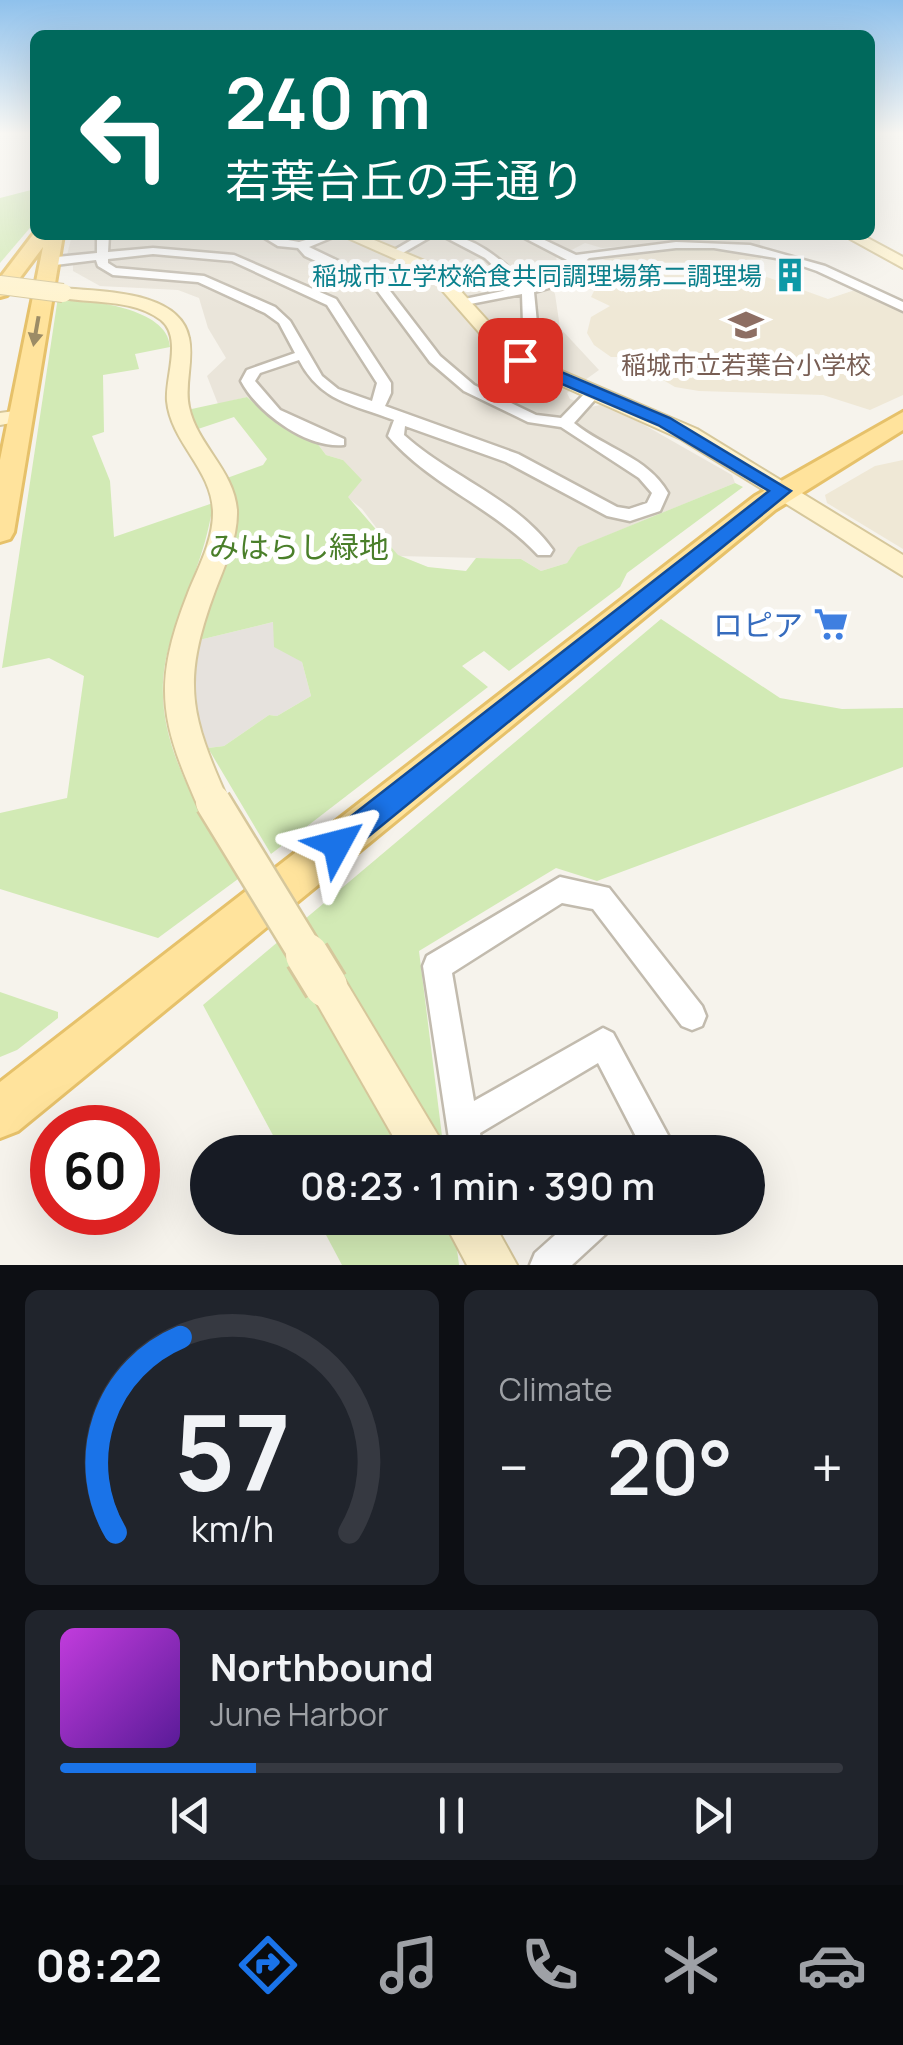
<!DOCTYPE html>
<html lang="en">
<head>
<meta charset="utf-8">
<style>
	body { margin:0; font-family:Manrope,"Noto Sans JP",sans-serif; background:#20242c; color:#f1f3f6; height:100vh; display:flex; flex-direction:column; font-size:38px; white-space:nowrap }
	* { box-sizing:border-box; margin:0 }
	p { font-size:32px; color:#9ea1a6 }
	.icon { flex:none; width:55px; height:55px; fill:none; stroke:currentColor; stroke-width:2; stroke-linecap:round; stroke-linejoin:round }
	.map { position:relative; height:1265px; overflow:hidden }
	.panel { display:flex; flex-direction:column; gap:25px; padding:25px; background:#0d0f14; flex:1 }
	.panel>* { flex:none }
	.top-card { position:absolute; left:30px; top:30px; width:845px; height:210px; border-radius:15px; box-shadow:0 10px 40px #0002; background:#00695c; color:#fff; overflow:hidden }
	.speed { position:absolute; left:30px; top:1105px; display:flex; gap:20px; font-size:50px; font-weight:700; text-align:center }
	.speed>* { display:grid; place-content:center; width:130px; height:130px; border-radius:50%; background:#171b24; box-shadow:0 10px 40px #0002; line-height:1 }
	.speed .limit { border:15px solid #d22; background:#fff; color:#111 }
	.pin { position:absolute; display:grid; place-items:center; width:85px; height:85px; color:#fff; margin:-42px; border-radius:20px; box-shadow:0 5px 15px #0006 }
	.me { position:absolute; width:110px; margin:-55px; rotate:52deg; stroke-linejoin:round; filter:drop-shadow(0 0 8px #0008) }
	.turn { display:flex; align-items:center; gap:35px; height:210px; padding:0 30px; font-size:45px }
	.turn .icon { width:130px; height:130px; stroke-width:2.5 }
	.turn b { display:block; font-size:70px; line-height:85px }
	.big { font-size:75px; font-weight:600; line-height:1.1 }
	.panel .tile { flex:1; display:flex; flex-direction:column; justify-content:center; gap:15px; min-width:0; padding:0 35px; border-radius:15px; background:#20242c }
	.panel .dial { align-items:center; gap:0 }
	.dial svg { height:260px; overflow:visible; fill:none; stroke:#363941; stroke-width:7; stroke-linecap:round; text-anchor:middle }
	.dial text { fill:#f1f3f6; stroke:none }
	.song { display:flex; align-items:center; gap:30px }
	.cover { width:120px; height:120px; border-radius:15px; background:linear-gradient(135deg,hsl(290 70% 55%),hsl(270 70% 35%)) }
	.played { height:10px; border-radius:5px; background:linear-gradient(90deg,#1a73e8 25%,#363941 25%) }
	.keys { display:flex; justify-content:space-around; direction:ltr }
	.heat { display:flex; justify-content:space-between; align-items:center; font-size:55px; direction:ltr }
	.panel .tiles { flex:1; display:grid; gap:25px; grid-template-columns:1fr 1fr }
	.tile:last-child { grid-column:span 2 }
	.trip { position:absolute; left:190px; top:1135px; width:575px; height:100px; border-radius:50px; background:#171b24; box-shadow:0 10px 40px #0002; font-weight:600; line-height:100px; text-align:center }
	.tab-bar { display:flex; height:160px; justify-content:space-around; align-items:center; background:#090b0e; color:#9ea1a6 }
	.tab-bar .icon { width:70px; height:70px }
	.tab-bar .current { color:#1a73e8 }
	.tab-bar b { font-size:45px; color:#f1f3f6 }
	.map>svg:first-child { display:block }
</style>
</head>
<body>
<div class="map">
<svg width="903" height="1265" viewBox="0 0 903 1265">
	<rect width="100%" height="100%" fill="#f6f3ec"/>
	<polygon fill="#eae5da" points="72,235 593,235 604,239 736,235 760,238 760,246 692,241 602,248 585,243 556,258 559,268 548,281 555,294 560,328 599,370 567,393 570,399 591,407 600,405 639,422 732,475 735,483 579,547 567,563 541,571 521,559 398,556 362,509 347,497 343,460 326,455 314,439 277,424 247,397 218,404 207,376 226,358 208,328 199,298 178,290 100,286 73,271 73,262 67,255"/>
	<polygon fill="#e6e2dd" points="273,622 302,662 311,696 277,716 269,715 224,746 208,748 194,702 195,641"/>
	<g fill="#efe8d6">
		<polygon points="694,248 761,252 761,259 747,270 828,299 858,289 903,313 903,395 870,410 823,395 699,391 675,387 646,370 645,357 611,357 594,345 587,333 591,317 610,306 591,297 599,281 622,267 598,257"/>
		<polygon points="903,460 903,549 827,503 825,495 875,466"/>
	</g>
	<g fill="#d2eab5">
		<polygon points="35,189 35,222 0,263 0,198"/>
		<path d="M58,297c31,4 110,10 112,50l-35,7 4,15 -36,6 1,57 -12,4 18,45 4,56 99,-34c-7,52 -28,90 -43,140 -27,88 28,161 68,236l-80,59 -158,-49v-76l67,-15 17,-122 -35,-18 -47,10z"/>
		<polygon points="247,397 277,424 314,439 326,455 343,460 362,480 348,497 398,555 428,567 466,571 476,558 521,559 541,571 567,563 578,547 735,483 743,487 627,573 620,587 509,671 484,651 462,666 488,687 271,854 208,748 224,746 269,715 277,716 311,696 302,662 274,647 273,622 195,641 229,549 237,514 227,478 263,465 267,459 234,417 198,429 187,410"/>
		<polygon points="661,619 780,698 842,709 903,708 903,767 597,881 556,868 419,951 444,1152 282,1152 203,1005"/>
		<polygon points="0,992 58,1012 58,1018 17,1050 0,1057"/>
		<polygon points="317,1218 453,1218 459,1265 342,1265"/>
	</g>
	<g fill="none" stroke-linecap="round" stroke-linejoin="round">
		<g stroke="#c2bbae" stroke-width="5">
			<g id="street">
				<path d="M97,235h12l-1,17 45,-4 81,7 102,44 55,84v10l-6,13 133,48 99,53 12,2 18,-6 5,-10 -13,-15 -78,-51 -33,-5 -64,-31 -34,-29 -54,-73 -71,-33 -7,-8 -20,-2 -18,-11 39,7 24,-7h15l-29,12 75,36 56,73 34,29 62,30 25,3 28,-29h10v6l-25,28c30,25 74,34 94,70l-8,18 -30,10 -23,-5 -101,-54 -101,-36 -1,9c45,41 113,64 149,115l-3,5h-12c-44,-47 -108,-70 -150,-119l6,-16c-42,-16 -73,-18 -95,-60l-39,13 -5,8 25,29 64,29v6c-37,4 -86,-32 -103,-64l6,-11 48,-17 -16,-30 -14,-10 -67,-31 -85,-7 -15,-9 -2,-6 -49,6 -6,-4 6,-4 50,-5zM153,254l79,7 95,44 50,78 -5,18 -34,-12 -16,-13 -32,-55 -15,-14 -71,-31 -88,-8 -8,-5v-4z"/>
				<polygon points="420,235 434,235 401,254 391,252"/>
				<path d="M441,235c36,0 63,28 88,51l21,-7 19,-18 -50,-26h15l42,20 100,-13 74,3 75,21 78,36v9l-86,-40 -35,-12 -68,-11h-38l-87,10 -30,27 -25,7 3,31 9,14 -41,16 -7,-4 2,-3 31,-11 -8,-12 -1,-29 -62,12v-6l57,-12 -32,-30z"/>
				<polygon points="560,877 609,888 702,1006 706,1016 702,1026 692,1030 682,1026 593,909 562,903 452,973 474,1101 603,1028 613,1033 677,1152 644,1152 598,1063 480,1133 483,1152 451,1152 423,966 427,956"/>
				<polygon points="574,1218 615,1218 610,1230 572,1265 530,1265 535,1253"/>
			</g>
		</g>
		<g stroke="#d6c79b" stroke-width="4">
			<g id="secondary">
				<polygon points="341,235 362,235 439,267 496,330 527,356 697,429 903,555 903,576 681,439 513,364 484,338 427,273"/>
				<polygon points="843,235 862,235 903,257 903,268"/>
				<path d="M63,288c37,4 117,2 126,50 5,23 -5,46 0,69 8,38 45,63 48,103 1,28 -12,55 -22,81 -34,92 -25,124 14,211l-4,11 -12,4 -12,-4c-40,-89 -50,-126 -13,-220 10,-25 25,-52 25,-80 0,-43 -42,-70 -46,-112 -2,-24 16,-63 -6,-81 -29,-22 -71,-16 -104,-23l-3,-4z"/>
				<polygon points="21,410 28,412 31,416 28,420 0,425 0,413"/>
				<polygon points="326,967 340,972 448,1152 402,1152 307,986 312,972"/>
				<polygon points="442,1218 491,1218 517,1265 467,1265"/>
			</g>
		</g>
		<g stroke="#e6c16a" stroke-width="6">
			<g id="primary">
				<polygon points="35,232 63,235 14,532 10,539 0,542 0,460 43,247 7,295 0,297 0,278"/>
				<polygon points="903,412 903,430 775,510 18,1131 0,1138 0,1082 755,496"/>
			</g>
		</g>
		<use href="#street" fill="#fff" fill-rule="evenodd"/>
		<use href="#secondary" fill="#fff3cd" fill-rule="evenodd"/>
		<use href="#primary" fill="#ffe39c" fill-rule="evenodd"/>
		<g stroke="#d6c79b" stroke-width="20" stroke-linecap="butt">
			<polyline id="secondary-bridge-far2" points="0,285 63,293"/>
		</g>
		<g stroke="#d6c79b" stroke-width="39" stroke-linecap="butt">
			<polyline id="secondary-bridge-far1" points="213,802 308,957"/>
		</g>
		<g stroke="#d6c79b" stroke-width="48" stroke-linecap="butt">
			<polyline id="secondary-bridge" points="307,955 326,986"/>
		</g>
		<use href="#secondary-bridge-far2" stroke="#fff3cd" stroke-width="18"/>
		<use href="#secondary-bridge-far1" stroke="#fff3cd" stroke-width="34"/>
		<use href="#secondary-bridge" stroke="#fff3cd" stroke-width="42"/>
	</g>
	<defs><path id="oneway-solid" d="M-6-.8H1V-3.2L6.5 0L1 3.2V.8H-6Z" transform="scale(2.5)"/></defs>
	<use fill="#9c8c66" href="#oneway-solid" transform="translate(36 331) rotate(100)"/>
	<linearGradient id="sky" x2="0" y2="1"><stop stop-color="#8fc1ec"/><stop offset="0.43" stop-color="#fbfaf6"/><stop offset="1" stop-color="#fbfaf6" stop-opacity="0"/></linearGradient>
	<rect width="903" height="310" fill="url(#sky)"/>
	<polygon fill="#1a73e8" stroke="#114b97" stroke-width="2.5" points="515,357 526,357 670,418 791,491 347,854 337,858 327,854 323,844 327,835 769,491 658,425 515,364"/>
	<defs>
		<g id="building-bare" transform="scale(2.7)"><path d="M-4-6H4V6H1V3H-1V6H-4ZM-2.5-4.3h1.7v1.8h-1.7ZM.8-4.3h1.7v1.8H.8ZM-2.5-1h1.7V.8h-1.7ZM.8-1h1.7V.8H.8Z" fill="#0f9aa8" stroke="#fff" stroke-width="2.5" paint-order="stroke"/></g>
		<g id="school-bare" transform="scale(2.7)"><path d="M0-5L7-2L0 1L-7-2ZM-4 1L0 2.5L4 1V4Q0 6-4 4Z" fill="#8d6e63" stroke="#fff" stroke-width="2.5" paint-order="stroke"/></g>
		<g id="supermarket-bare" transform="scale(2.7)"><path d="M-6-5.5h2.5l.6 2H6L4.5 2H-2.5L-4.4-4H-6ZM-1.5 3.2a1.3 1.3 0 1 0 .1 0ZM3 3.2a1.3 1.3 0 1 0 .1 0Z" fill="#3f7fe0" stroke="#fff" stroke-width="2.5" paint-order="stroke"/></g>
	</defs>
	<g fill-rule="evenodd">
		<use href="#building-bare" x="790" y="275"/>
		<use href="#school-bare" x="746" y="325"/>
		<use href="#supermarket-bare" x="831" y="624"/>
	</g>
	<g text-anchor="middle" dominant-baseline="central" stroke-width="10" stroke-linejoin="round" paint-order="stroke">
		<g font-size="25" fill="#0d838f" stroke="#fff" text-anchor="end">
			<text x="762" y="275">稲城市立学校給食共同調理場第二調理場</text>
		</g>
		<g font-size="25" fill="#785e54" stroke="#fff">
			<text x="746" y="364">稲城市立若葉台小学校</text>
		</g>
		<g font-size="30" fill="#4a7f2a" stroke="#fff">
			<text x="299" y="546">みはらし緑地</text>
		</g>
		<g font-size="30" fill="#366cbe" stroke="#fff" text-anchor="end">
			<text x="803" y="624">ロピア</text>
		</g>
	</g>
</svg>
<div class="speed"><div class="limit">60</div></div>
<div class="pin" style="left:520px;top:360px;background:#d93025"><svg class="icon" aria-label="arrive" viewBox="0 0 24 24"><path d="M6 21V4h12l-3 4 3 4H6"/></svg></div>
<svg class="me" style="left:337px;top:844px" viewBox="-20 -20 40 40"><path d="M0-17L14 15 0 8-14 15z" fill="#1a73e8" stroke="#fff" stroke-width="4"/></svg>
<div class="trip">08:23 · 1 min · 390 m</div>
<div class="top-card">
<div class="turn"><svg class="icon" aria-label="left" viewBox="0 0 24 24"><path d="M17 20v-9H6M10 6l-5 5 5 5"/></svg><div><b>240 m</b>若葉台丘の手通り</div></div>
</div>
</div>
<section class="panel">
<div class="tiles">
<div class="tile dial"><svg viewBox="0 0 100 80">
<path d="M14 69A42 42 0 1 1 86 69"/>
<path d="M14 69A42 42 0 0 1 34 9" stroke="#1a73e8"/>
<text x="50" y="56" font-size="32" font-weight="700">57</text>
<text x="50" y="72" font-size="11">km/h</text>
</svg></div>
<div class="tile"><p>Climate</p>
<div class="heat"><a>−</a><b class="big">20°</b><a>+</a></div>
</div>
<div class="tile">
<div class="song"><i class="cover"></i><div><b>Northbound</b><p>June Harbor</p></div></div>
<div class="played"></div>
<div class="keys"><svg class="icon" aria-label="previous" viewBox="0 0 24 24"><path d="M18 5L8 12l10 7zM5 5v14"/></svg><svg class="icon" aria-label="pause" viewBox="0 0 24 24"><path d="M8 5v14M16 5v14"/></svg><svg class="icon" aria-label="next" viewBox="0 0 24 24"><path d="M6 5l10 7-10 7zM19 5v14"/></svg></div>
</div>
</div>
</section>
<nav class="tab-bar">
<b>08:22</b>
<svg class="icon current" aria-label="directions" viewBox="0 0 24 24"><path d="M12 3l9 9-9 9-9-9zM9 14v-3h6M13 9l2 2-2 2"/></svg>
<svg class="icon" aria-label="music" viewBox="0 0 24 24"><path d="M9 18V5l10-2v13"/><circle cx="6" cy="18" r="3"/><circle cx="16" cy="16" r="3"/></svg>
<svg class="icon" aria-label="phone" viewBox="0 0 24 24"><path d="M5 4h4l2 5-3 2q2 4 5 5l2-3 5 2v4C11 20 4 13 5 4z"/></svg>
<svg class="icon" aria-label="climate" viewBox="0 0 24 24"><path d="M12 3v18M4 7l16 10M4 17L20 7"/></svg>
<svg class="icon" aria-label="car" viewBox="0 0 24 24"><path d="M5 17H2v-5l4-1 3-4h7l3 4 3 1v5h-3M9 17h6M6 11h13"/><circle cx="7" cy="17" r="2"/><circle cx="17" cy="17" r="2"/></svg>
</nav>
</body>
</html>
